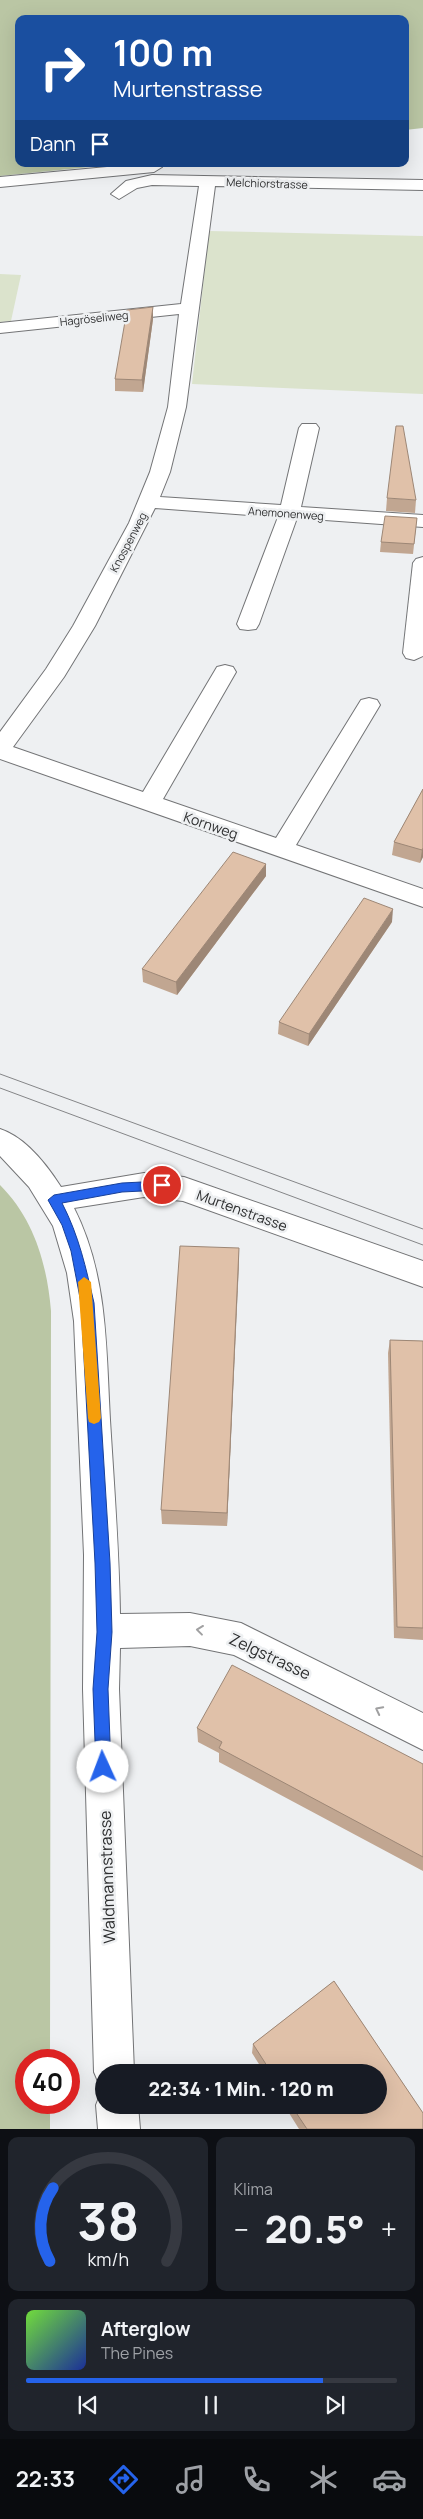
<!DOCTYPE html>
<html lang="de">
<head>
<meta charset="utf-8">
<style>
	body { margin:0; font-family:Manrope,sans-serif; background:#20242c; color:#f1f3f6; height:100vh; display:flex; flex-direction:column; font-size:19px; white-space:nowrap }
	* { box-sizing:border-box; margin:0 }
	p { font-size:16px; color:#9ea1a6 }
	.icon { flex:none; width:28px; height:28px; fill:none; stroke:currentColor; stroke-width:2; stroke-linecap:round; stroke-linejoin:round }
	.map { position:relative; height:2129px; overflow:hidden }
	.panel { display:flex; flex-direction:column; gap:8px; padding:8px; background:#0d0f14; flex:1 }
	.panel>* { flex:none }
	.guide { position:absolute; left:15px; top:15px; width:394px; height:152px; border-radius:10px; box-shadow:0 5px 20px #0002; background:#1a4fa0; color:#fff; overflow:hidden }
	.speed { position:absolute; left:15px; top:2049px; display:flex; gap:10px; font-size:25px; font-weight:700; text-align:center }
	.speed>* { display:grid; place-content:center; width:65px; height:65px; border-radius:50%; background:#171b24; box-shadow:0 5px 20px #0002; line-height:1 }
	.speed .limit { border:8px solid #d22; background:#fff; color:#111 }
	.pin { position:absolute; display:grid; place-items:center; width:42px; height:42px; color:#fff; margin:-21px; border:2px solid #fff; border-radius:50%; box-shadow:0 1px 5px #0007 }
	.me { position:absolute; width:55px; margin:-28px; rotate:358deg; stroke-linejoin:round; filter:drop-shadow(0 0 4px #0008) }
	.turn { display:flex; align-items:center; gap:18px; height:105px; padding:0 15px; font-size:22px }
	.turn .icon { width:65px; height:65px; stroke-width:2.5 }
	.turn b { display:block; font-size:35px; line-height:42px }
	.then { display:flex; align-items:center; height:48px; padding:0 15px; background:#0003; gap:10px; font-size:19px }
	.big { font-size:38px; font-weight:800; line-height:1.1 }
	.panel .card { flex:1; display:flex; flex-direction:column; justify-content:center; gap:8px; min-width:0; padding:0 18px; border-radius:10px; background:#20242c }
	.panel .dial { align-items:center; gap:0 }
	.dial svg { height:130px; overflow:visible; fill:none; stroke:#363941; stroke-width:7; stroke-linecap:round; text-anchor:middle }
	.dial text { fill:#f1f3f6; stroke:none }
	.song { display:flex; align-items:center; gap:15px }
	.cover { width:60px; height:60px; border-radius:8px; background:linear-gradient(135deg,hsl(100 70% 55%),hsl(230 70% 35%)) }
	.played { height:5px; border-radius:2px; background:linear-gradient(90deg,#2563eb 80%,#363941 80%) }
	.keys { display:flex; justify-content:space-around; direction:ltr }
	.heat { display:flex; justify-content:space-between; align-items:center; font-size:28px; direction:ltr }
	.panel .tiles { flex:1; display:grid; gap:8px; grid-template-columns:1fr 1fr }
	.card:last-child { grid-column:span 2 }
	.trip { position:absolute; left:95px; top:2064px; width:292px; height:50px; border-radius:25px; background:#171b24; box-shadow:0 5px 20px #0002; font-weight:800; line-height:50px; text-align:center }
	.dock { display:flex; height:80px; justify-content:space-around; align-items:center; background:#090b0e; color:#9ea1a6 }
	.dock .icon { width:35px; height:35px }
	.dock .active { color:#2563eb }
	.dock b { font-size:22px; color:#f1f3f6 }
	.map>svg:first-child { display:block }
</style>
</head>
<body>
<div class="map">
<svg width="423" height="2129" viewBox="0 0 423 2129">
	<rect width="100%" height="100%" fill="#eef0f2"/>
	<g fill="#dbe3cc">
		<polygon points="253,164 398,164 397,167 264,167"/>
		<polygon points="209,231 423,236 423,394 192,384"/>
		<polygon points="0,274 21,275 11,321 0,322"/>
	</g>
	<g fill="#bac6a4">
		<polygon points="0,0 423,0 423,128 405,130 405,19 19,19 19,164 119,164 0,176"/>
		<path d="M0,1185c34,34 47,79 51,126l-1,749h-24v42l24,1v26h-50z"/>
	</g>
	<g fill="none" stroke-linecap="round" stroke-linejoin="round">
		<g stroke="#737476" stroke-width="2">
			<g id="minor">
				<polygon points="139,164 160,164 162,167 154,172 0,187 0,177"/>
				<polygon points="152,175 423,180 423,190 215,186 186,407 170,472 160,497 281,505 299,428 302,424 316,424 319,428 301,507 423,515 423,527 297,518 259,624 256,629 248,630 240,629 237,624 278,517 155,508 95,626 64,677 13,747 143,792 217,667 225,665 233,667 236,672 163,799 276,838 361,700 369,698 377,700 380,705 296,845 423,889 423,907 0,759 0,732 46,669 73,626 129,523 150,472 168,407 179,314 0,333 0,323 181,304 199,186 152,185 137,188 119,199 111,194 126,181"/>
				<polygon points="423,557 423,656 414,660 406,658 403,653 413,563 416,559"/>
				<path d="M0,1129c25,8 47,36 61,58l83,-14 40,4 239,84v26l-240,-86 -39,-4 -70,11c34,67 32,140 36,212 4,65 9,129 10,194l70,-1 51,10 182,90v37l-189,-95 -44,-9 -70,2 -1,41 15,383h-30v16l-4,-2 -6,-14 -11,-383 1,-134 -10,-234 -7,-48 -14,-47 -24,-39 -29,-31z"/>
				<polygon points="102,2090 104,2105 138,2105 140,2129 98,2129 96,2105"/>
			</g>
		</g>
		<use href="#minor" fill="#fff" fill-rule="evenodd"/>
		<g stroke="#858688" stroke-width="1">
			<polyline points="0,1074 423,1229"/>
			<polyline points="0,1088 423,1245"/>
		</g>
	</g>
	<g fill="#c1a691">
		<polygon points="153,319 143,392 115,391 115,379"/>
		<polygon points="387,498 416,500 415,513 386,511"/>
		<polygon points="417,518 413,554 380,552 381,542"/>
		<polygon points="423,789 423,857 420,863 392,855 394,842"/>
		<polygon points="266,864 266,876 177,995 143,982 142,969"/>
		<polygon points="392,922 308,1046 278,1034 279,1022"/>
		<polygon points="239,1248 227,1526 162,1524 161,1510"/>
		<polygon points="390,1340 423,1341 423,1640 394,1638 388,1353"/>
		<polygon points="197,1728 423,1764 423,1871 219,1762 219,1753 198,1742"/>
		<polygon points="334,1981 423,2113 423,2129 299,2129 284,2105 379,2105 379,2072 264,2072 252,2053 253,2044"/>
	</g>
	<g fill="#9d8776">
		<polygon points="153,307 153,319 143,392 142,380"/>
		<polygon points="423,848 423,857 420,863 422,850"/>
		<polygon points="266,864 266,876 177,995 176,982"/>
		<polygon points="393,909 392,922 308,1046 309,1034"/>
		<polygon points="239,1248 239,1263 227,1526 227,1513"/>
	</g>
	<g fill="#e0c1a9" stroke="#9d8776">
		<polygon points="153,307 142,380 115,379 127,310"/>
		<polygon points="396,426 403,426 416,500 387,498"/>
		<polygon points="385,516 417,518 414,544 381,542"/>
		<polygon points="423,789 423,848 422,850 394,842"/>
		<polygon points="233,852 266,864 176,982 142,969"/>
		<polygon points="364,898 393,909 309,1034 279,1022"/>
		<polygon points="180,1246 239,1248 227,1513 161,1510"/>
		<polygon points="390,1340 423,1341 423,1628 397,1627"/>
		<polygon points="232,1665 423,1764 423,1857 219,1748 222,1742 197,1728"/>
		<polygon points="334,1981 423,2113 423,2129 307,2129 291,2105 379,2105 379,2072 271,2072 253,2044"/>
	</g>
	<defs><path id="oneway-chevron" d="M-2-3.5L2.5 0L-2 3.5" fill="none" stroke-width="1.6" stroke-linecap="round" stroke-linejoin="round" transform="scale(1.25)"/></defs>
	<g stroke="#a0a0a1">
		<use href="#oneway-chevron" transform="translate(200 1630) rotate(-173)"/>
		<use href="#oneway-chevron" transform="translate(379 1710) rotate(-153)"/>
	</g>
	<path fill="#2563eb" stroke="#184099" d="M162,1181l6,4 -6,5 -40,2 -60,11c17,33 24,65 32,100l16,260 2,69 -4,57 3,78 -2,5 -6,2 -5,-2 -2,-5 -3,-78 4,-57 -2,-69 -14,-260 -10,-52 -9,-26 -14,-25 6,-5 68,-12z"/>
	<polygon fill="#f59e0b" points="84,1277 91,1282 101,1418 99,1422 94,1424 89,1422 88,1418 78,1282"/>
	<g text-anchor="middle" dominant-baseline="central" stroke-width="5" stroke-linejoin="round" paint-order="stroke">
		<g font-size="11" fill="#2c2d2e" stroke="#eef0f2">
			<text transform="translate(267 183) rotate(2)">Melchiorstrasse</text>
			<text transform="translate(94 318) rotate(-6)">Hagröseliweg</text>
			<text transform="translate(286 513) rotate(4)">Anemonenweg</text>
			<text transform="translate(128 542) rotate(-62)">Knospenweg</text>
		</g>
		<g font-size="14" fill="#2c2d2e" stroke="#eef0f2">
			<text transform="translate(211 825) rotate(19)">Kornweg</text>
			<text transform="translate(242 1210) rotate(20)">Murtenstrasse</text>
		</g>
		<g font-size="16" fill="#2c2d2e" stroke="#eef0f2">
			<text transform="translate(270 1656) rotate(25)">Zelgstrasse</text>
			<text transform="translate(107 1877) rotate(-92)">Waldmannstrasse</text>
		</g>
	</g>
</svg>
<div class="speed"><div class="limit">40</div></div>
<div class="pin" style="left:162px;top:1185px;background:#d93025"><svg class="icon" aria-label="arrive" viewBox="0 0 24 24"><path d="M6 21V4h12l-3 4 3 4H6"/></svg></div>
<svg class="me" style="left:103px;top:1767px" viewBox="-20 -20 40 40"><circle r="19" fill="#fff"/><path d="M0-13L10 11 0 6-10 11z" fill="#2563eb"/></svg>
<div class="trip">22:34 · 1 Min. · 120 m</div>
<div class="guide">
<div class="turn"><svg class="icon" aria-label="right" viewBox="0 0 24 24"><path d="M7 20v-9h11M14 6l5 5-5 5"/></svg><div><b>100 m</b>Murtenstrasse</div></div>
<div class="then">Dann<svg class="icon" aria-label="arrive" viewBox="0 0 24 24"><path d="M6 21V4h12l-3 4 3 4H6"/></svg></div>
</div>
</div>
<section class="panel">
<div class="tiles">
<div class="card dial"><svg viewBox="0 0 100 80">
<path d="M14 69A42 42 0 1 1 86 69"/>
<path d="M14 69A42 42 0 0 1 16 24" stroke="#2563eb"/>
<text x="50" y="56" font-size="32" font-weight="700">38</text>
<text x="50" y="72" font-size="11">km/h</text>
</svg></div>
<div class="card"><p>Klima</p>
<div class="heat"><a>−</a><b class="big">20.5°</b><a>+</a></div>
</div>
<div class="card">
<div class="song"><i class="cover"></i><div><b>Afterglow</b><p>The Pines</p></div></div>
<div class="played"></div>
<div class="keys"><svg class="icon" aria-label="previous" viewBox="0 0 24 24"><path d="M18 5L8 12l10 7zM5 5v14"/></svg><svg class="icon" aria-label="pause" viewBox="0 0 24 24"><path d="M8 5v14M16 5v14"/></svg><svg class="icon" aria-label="next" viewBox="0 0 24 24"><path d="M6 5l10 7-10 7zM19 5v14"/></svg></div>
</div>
</div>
</section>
<nav class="dock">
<b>22:33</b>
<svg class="icon active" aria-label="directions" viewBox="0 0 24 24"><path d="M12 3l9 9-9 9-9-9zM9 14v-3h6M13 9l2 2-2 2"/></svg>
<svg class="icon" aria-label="music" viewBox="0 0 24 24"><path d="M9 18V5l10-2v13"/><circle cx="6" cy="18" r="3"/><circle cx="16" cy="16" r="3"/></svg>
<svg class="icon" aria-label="phone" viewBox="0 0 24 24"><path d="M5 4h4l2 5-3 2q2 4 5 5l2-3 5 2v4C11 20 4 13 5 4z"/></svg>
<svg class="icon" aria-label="climate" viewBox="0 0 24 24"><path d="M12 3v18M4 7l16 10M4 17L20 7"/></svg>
<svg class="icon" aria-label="car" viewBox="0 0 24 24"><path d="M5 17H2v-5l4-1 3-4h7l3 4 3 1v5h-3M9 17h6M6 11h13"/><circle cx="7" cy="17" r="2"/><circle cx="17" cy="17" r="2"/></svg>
</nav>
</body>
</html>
